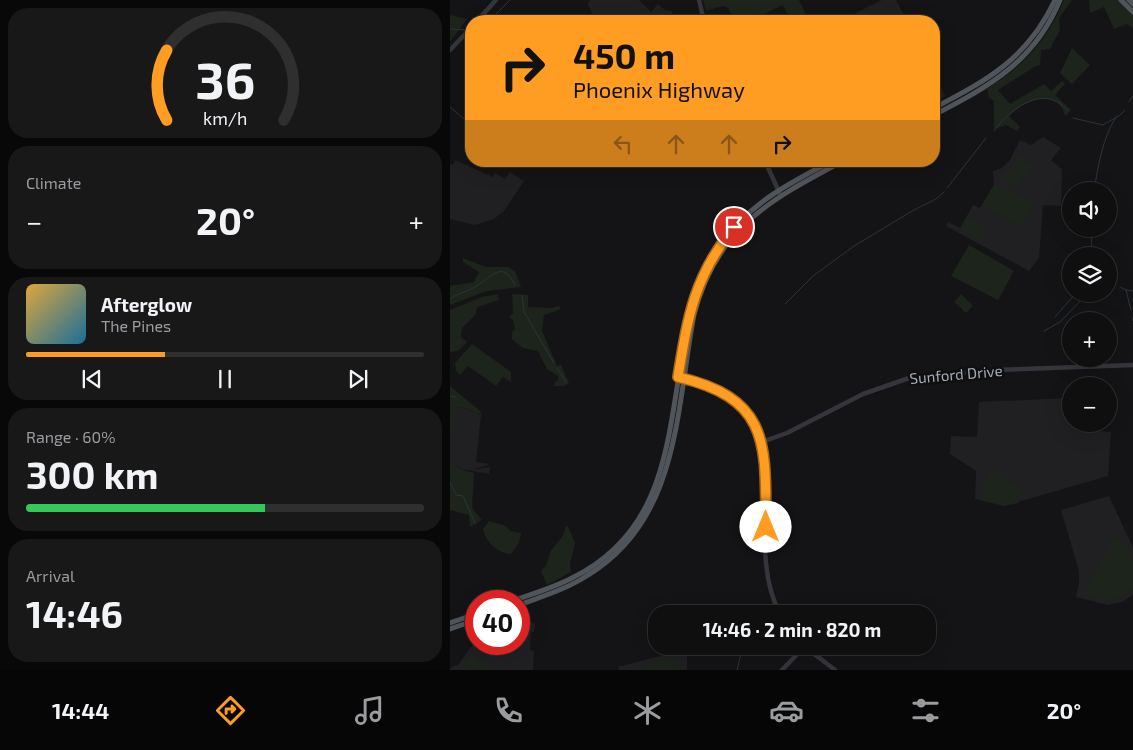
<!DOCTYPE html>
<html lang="en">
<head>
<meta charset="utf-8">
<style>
	body { margin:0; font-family:"Exo 2",sans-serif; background:#181819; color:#f1f3f6; height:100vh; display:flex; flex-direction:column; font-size:19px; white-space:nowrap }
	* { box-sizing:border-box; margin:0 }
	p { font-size:16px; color:#9b9c9f }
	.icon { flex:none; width:28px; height:28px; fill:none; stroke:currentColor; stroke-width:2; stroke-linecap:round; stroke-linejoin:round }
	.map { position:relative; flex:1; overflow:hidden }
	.details { display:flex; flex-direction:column; gap:8px; padding:8px; background:#080809; width:450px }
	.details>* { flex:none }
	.hud { position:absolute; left:15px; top:15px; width:475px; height:152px; border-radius:20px; box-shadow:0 5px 20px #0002,0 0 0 1px #2f2f30; background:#ff9d23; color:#111; overflow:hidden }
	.tools { position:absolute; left:612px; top:182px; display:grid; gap:10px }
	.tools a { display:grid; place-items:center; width:55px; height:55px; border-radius:50%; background:#0f0f10; box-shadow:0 5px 20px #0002,0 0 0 1px #2f2f30; font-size:25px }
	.speed { position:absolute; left:15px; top:590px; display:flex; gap:10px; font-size:25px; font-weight:700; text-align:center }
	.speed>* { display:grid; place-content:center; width:65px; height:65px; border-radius:50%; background:#0f0f10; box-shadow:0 5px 20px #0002,0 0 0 1px #2f2f30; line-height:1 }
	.speed .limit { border:8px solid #d22; background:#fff; color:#111 }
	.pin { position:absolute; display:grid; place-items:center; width:42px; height:42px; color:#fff; margin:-21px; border:2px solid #fff; border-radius:50%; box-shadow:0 1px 5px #0007 }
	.me { position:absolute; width:55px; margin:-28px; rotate:0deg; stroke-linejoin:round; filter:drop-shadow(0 0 4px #0008) }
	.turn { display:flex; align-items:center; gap:18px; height:105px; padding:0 25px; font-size:22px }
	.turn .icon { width:65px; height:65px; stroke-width:2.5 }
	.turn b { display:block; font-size:35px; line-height:42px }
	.lanes { display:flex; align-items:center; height:48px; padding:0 25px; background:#0003; justify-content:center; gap:25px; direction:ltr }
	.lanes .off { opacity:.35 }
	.big { font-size:38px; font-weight:700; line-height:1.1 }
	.details .tile { flex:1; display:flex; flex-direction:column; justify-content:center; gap:8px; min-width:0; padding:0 18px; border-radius:20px; background:#181819 }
	.details .dial { align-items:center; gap:0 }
	.dial svg { height:130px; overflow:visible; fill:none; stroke:#2f2f30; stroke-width:7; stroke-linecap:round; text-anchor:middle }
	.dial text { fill:#f1f3f6; stroke:none }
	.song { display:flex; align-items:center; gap:15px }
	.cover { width:60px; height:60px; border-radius:8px; background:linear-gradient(135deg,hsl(40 70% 55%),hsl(200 70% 35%)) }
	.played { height:5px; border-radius:2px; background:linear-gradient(90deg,#ff9d23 35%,#2f2f30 35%) }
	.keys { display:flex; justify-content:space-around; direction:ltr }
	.heat { display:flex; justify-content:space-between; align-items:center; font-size:28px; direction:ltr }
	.charge { height:8px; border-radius:4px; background:linear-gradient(90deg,#34c759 60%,#2f2f30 0) }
	.trip { position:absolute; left:198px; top:605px; width:288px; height:50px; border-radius:20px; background:#0f0f10; box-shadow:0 5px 20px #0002,0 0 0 1px #2f2f30; font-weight:700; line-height:50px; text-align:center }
	.dock { display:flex; height:80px; justify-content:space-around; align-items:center; background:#060606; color:#9b9c9f }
	.dock .icon { width:35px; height:35px }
	.dock .on { color:#ff9d23 }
	.dock b { font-size:22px; color:#f1f3f6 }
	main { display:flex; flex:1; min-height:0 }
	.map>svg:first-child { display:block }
</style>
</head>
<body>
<main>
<section class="details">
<div class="tile dial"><svg viewBox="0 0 100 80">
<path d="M14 69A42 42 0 1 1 86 69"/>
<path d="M14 69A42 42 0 0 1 14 26" stroke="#ff9d23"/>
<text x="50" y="56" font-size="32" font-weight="700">36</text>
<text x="50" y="72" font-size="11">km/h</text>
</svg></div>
<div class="tile"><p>Climate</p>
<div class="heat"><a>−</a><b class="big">20°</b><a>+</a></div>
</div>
<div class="tile">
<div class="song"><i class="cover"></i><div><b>Afterglow</b><p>The Pines</p></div></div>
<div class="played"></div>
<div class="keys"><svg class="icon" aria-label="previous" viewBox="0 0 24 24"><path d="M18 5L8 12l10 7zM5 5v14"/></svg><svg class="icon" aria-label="pause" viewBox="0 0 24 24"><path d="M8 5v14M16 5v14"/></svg><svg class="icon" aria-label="next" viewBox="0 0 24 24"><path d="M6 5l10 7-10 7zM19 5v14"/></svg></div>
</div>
<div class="tile"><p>Range · 60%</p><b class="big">300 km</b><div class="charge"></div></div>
<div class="tile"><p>Arrival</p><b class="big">14:46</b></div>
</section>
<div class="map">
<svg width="683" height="670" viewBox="0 0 683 670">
	<rect width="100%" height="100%" fill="#141416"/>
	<g fill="#202023">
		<polygon points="141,0 189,0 201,12 208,4 215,10 222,11 223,21 146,21 137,3"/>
		<polygon points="432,0 446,0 457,21 390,21"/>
		<polygon points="484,73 495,96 484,104"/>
		<polygon points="593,137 611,148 601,160 612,169 611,206 593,205 589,258 579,271 496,226 498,222 510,228 523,205 530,208 544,185 543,171 552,168 560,160 570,140 581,145"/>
		<polygon points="5,160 43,177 45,173 55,179 60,172 74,181 54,211 44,219 25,225 4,220 0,219 0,164 3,165"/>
		<polygon points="621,398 621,424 648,424 648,431 661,432 658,476 554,506 525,499 526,471 500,454 501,436 527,437 529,402"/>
		<polygon points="11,407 31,415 26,462 40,464 22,470 40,467 39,474 11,469 0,460 0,411"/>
		<polygon points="659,496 683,548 683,595 672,602 658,605 626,597 629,584 629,571 611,510"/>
		<polygon points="82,622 85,624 84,632 81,632 80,650 84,651 83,670 0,670 0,668 8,665 26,640 26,644 69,644 69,627"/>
		<polygon points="237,649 237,670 169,670 168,667"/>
	</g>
	<g fill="#1c241c">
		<polygon points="253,0 349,0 359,21 341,21 333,5 299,21 285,21 278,8 273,6 256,11"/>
		<path d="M614,0h8l-13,18 1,12 -10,19 -9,1 -1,15 -6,2 -36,23 12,14 34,-20 7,7 11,-10 3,3 -10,11 16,15 -6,6c-7,-30 -42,-15 -56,0l11,11 -3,4 -11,-6 -12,4v-28l-5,-4 -2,-8c35,-21 62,-51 77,-89z"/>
		<polygon points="639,0 683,0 683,28 677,24 664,29 654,7 640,13"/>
		<polygon points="0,15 17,19 0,42"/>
		<polygon points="622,48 640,65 622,84 610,73"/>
		<polygon points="568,154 583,166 565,188 550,176 561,167"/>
		<polygon points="544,185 585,203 571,227 532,205"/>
		<polygon points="518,217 536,227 529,240 511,230"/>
		<polygon points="519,245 564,271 548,300 501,276"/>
		<polygon points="13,258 36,267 58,267 65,271 71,287 37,291 0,305 0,286 24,282 29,272 13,262"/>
		<polygon points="48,294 49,300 27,307 26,314 12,328 11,337 17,342 8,351 0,352 0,310 32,297"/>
		<polygon points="62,294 78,295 78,307 100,308 109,306 111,309 94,315 92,331 107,366 111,365 119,383 113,386 104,386 105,382 108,381 108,376 97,369 88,351 73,348 62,339 62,332 65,329 63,320 59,317 63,313"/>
		<polygon points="511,294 523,306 516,313 504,302"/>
		<polygon points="22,344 61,372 61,382 53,377 46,386 18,366 10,375 6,371 5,363"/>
		<polygon points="0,386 30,411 32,415 11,407 6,409 7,411 2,417 6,421 0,429"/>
		<polygon points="0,460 10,469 24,473 22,508 32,520 20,527 19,515 0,510"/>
		<polygon points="544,471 574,489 568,503 554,506 530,500 538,475"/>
		<path d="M39,521l17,5 4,5 11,2 -2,10 -8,11c-13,-1 -26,-12 -28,-25z"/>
		<path d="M116,526h2l7,17 -5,21 1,8 -24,13 -6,-14c7,-6 6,-10 9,-18 3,-8 13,-12 16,-27z"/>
		<path d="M664,537l13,7 6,15v28c-12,18 -30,13 -49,8z"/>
		<polygon points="24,654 42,670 8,669"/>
		<polygon points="221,655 231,670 190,670"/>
	</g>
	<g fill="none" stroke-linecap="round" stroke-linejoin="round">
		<g stroke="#29353b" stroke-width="1">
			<polyline points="44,16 60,0"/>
			<polyline points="37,21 40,19"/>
			<polyline points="0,29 16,30"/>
			<polyline points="679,102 683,96"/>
			<polyline points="0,107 21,125"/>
			<polyline points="623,118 653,125 670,115 675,110"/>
			<path d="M544,131c16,-22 50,-49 74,-20"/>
			<polyline points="497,188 536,138"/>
			<path d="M644,191c4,-24 8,-52 22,-74"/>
			<polyline points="641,256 642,229"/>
			<polyline points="659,279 665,284"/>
			<polyline points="670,287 676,290 681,310"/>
			<polyline points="676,290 683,291"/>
			<polyline points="72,295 74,312 104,363"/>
			<path d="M0,299c8,-6 17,-7 25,-12 16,-10 28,-28 40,-2"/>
			<polyline points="335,304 363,276 404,246 462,211 486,199 494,192"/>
			<polyline points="605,317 625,294"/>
			<polyline points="682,318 683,321"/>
			<polyline points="594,331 610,322 637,294"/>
			<polyline points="107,368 116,382"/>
			<polyline points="0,396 6,397"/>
			<polyline points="0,482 6,495 13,496 25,523"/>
			<polyline points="287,670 293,646"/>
		</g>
		<g stroke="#34363b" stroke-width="4.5">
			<polyline points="249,0 254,21"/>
			<polyline points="27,21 46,0"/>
			<polyline points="0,50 21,28"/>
			<polyline points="315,161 330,194"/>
			<path d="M231,378c138,28 54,151 99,236"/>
			<polyline points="312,442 337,433 413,394 462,377 544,370 683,365"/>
			<polyline points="354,646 385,670"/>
			<polyline points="332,670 354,647"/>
		</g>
		<g stroke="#50545b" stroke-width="5">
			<polyline points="671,0 683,12"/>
			<polyline points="679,0 683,4"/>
			<path d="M484,108c54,-28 94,-50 121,-108"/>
			<path d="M484,115c56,-29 101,-54 126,-115"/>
			<path d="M62,601c20,-7 41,-13 60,-23 92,-45 95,-133 110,-222 6,-38 13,-74 35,-106 28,-44 70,-66 115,-89"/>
			<path d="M69,605c24,-9 48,-16 69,-30 92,-56 88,-166 106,-260 22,-87 76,-115 149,-154"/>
			<polyline points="0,623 26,614"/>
			<polyline points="0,629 26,620"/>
		</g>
	</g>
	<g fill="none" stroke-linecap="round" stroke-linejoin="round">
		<g stroke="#a66617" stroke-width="12">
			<path id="route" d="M284,227c-40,50 -46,89 -56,150 94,22 87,69 88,150"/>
		</g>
		<use href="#route" stroke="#ff9d23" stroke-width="9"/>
	</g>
	<g text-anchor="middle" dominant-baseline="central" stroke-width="5" stroke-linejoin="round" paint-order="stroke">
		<g font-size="15" fill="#a4acb8" stroke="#0f0f11">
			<text transform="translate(506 374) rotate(-5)">Sunford Drive</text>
		</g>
	</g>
</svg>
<div class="tools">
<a><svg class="icon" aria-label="sound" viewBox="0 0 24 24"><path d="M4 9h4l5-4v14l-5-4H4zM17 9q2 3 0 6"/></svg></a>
<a><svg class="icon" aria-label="layers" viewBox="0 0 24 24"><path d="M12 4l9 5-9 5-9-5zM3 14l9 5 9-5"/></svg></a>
<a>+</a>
<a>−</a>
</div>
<div class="speed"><div class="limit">40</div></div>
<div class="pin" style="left:284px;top:227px;background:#d93025"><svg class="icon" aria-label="arrive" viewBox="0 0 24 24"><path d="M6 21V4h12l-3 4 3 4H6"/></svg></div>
<svg class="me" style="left:316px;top:527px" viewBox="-20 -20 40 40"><circle r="19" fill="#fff"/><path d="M0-13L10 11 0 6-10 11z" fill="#ff9d23"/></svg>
<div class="trip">14:46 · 2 min · 820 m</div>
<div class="hud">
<div class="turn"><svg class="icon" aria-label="right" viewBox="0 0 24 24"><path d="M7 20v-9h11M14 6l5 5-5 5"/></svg><div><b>450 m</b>Phoenix Highway</div></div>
<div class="lanes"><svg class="icon off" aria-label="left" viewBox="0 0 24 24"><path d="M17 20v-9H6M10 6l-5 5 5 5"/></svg><svg class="icon off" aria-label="ahead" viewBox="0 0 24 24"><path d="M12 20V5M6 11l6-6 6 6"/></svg><svg class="icon off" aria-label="ahead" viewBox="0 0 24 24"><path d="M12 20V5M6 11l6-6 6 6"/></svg><svg class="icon" aria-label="right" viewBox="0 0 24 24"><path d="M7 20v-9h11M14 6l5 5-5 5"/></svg></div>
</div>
</div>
</main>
<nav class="dock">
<b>14:44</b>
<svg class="icon on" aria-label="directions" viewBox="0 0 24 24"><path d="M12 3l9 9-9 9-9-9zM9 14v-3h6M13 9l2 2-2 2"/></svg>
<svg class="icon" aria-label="music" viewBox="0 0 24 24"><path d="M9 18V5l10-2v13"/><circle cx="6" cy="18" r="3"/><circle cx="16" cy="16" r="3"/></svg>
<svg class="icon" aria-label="phone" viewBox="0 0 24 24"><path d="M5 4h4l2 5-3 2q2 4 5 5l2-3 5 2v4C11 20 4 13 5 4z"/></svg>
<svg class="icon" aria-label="climate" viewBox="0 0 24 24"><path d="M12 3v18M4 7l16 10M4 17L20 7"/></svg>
<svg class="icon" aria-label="car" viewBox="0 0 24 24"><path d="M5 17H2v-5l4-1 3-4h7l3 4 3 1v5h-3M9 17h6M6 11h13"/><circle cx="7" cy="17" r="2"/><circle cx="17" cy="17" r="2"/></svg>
<svg class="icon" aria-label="filters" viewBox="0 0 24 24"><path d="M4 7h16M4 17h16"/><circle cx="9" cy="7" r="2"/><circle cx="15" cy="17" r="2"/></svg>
<b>20°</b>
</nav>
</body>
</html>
